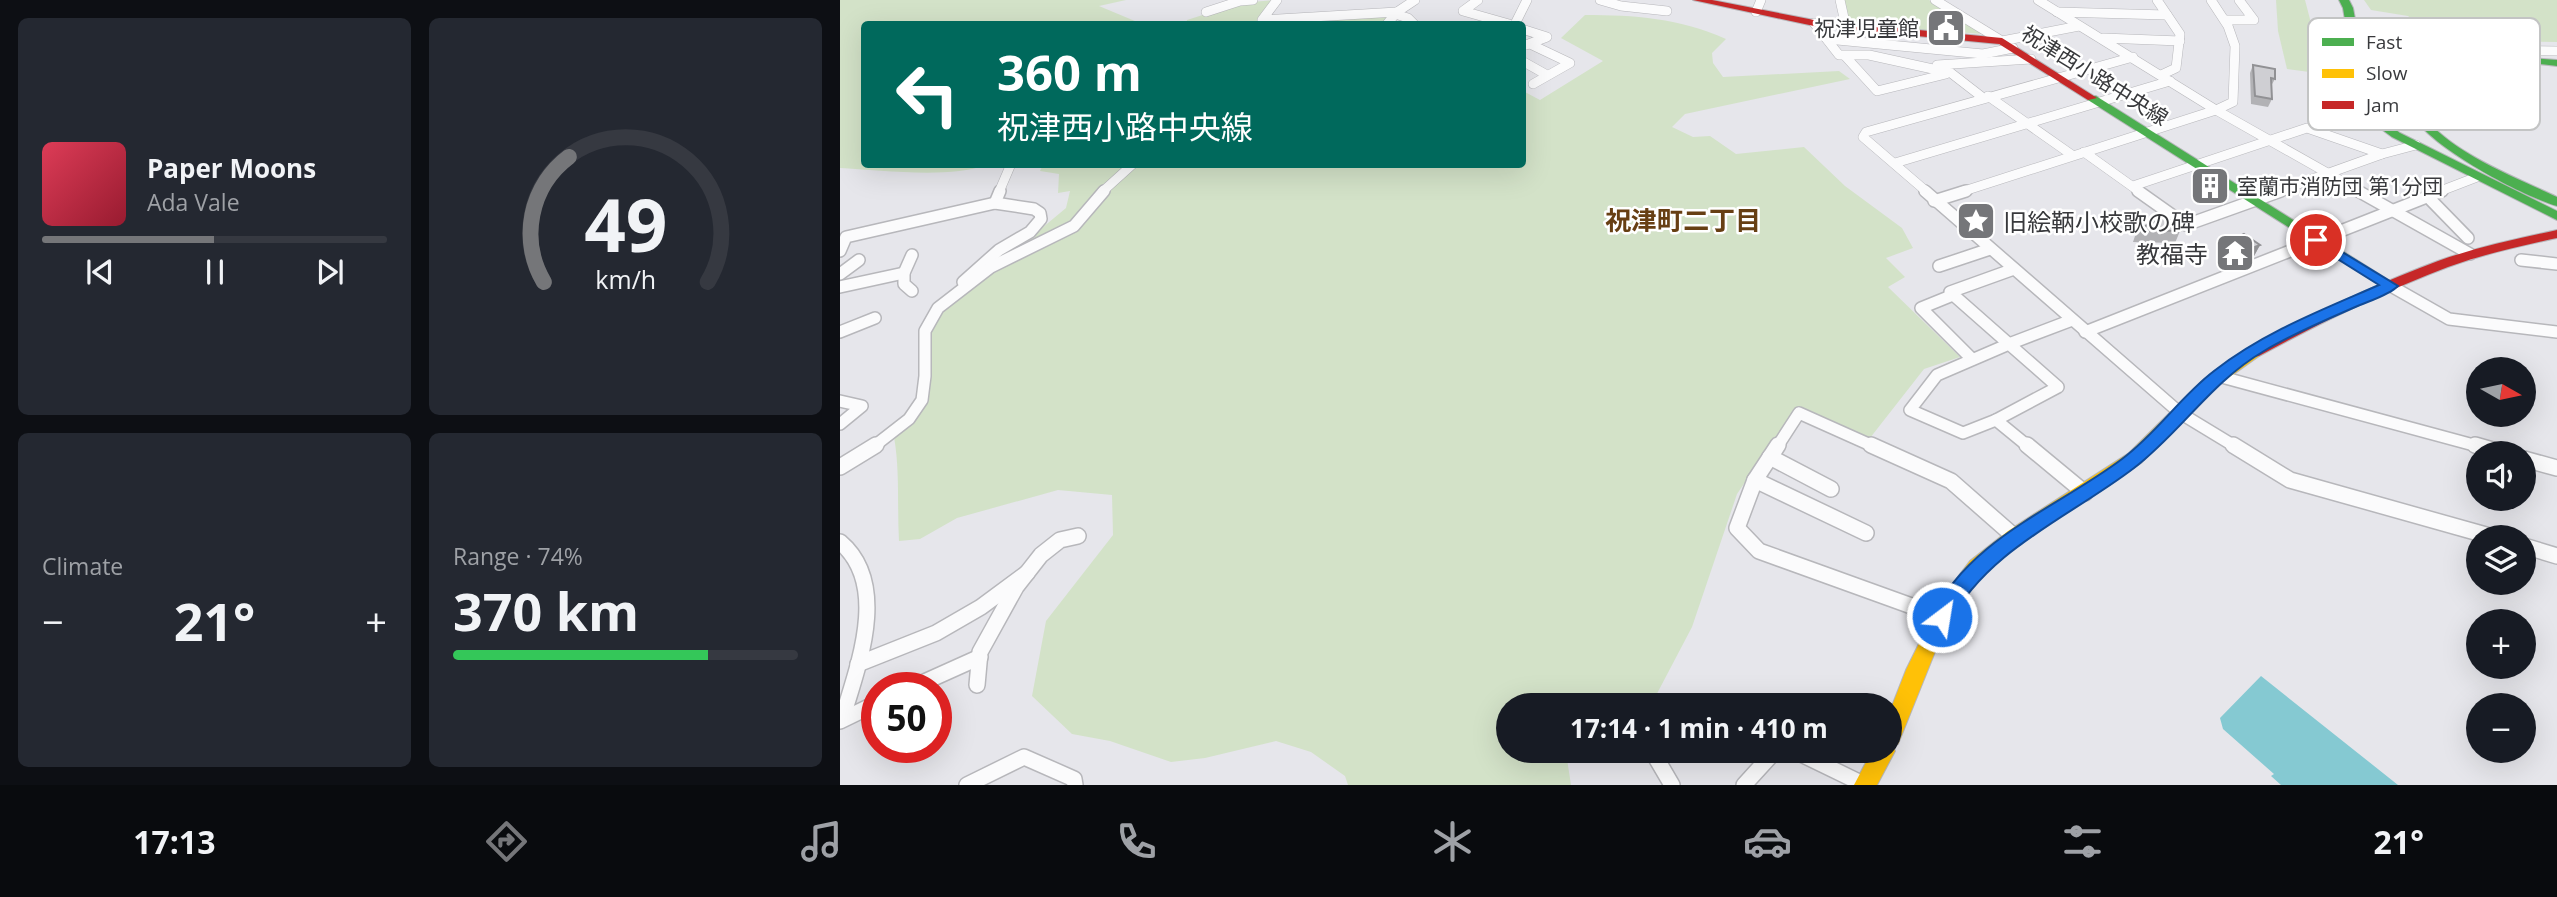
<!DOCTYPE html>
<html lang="en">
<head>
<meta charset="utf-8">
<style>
	body { margin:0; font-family:"Open Sans","Noto Sans JP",sans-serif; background:#242831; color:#f1f3f6; height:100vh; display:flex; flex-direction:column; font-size:26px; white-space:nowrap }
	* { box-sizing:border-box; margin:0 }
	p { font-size:23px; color:#9ea1a6 }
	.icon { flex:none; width:38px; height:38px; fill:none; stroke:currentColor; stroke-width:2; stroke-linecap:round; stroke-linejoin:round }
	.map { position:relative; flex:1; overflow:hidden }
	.side { display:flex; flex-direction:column; gap:18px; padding:18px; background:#0d0f14; width:840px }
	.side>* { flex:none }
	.banner { position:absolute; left:21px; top:21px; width:665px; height:147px; border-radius:7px; box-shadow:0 7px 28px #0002; background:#00695c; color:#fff; overflow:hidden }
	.needle { width:46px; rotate:99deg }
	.tools { position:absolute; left:1626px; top:357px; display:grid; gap:14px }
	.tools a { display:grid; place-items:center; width:70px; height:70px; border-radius:50%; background:#171b24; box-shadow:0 7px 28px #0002; font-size:35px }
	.speed { position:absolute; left:21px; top:672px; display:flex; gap:14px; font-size:35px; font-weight:700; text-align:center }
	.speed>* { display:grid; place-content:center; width:91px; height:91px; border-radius:50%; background:#171b24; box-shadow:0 7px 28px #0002; line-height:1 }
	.speed .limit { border:10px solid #d22; background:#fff; color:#111 }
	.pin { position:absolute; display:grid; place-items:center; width:60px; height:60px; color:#fff; margin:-30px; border:4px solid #fff; border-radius:50%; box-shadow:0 2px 7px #0007 }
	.me { position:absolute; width:77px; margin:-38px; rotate:31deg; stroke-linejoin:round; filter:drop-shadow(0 0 5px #0008) }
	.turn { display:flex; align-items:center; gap:24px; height:147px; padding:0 21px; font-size:32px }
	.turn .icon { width:91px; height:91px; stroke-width:2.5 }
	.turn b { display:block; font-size:49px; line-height:60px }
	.big { font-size:52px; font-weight:700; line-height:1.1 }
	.side .tile { flex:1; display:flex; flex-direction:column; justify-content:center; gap:10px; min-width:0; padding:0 24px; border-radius:10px; background:#242831 }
	.side .dial { align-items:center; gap:0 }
	.dial svg { height:182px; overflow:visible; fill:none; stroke:#363941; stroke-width:7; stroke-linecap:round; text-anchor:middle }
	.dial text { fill:#f1f3f6; stroke:none }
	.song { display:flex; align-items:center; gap:21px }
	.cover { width:84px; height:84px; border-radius:10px; background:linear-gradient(135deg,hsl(350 70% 55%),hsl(350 70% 35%)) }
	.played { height:7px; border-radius:4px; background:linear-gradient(90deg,#757679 50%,#363941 50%) }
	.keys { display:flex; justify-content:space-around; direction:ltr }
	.heat { display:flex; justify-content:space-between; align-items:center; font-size:38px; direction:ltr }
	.charge { height:10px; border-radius:5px; background:linear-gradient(90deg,#34c759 74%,#363941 0) }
	.side .tiles { flex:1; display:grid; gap:18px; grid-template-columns:repeat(2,1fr) }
	.trip { position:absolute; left:656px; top:693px; width:406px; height:70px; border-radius:35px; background:#171b24; box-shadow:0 7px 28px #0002; font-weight:700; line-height:70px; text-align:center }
	.menu { display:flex; height:112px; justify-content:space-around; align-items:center; background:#090b0e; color:#9ea1a6 }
	.menu .icon { width:49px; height:49px }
	.menu .on { color:#757679 }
	.menu b { font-size:32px; color:#f1f3f6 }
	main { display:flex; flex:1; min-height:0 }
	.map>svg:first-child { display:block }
</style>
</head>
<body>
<main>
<section class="side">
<div class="tiles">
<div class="tile">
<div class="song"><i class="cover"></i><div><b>Paper Moons</b><p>Ada Vale</p></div></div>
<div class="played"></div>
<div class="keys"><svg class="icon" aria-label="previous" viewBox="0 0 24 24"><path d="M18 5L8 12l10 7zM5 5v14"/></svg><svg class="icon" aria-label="pause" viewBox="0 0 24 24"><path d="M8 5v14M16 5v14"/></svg><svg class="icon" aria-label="next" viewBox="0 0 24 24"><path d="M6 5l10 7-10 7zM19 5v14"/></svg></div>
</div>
<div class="tile dial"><svg viewBox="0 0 100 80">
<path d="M14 69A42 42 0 1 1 86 69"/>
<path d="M14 69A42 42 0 0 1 25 14" stroke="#757679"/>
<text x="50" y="56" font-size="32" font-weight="700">49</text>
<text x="50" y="72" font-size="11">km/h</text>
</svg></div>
<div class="tile"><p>Climate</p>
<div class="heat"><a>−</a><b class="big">21°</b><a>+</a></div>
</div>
<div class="tile"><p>Range · 74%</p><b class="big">370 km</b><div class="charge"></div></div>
</div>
</section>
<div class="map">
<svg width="1717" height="785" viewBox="0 0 1717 785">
	<rect width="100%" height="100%" fill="#e6e6eb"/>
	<g fill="#d3e2c8">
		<path d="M0,0h286l-27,6 43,18h-278v140l121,1c-34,14 -107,5 -145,3z"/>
		<polygon points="434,0 420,21 549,15 543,24 346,24 347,20 400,3"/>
		<polygon points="1002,0 1089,0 1144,34 1007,25"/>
		<polygon points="1436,0 1465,0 1477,46 1477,73 1447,69 1438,31"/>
		<polygon points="1524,0 1717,0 1717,42 1598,41 1568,16 1531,10"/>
		<path d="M745,15c49,0 95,3 141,24l-14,14 1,10 10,14 116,-6 11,8 -165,35 -13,13 21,10 17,-1 26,18 68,-7 41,39 57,42 11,20 -27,10 19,19 -17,10 72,70 -36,12 -54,69 -74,-31 -59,87 -45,133 -41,78h-143v46h75l-16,8 4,26h-223l-3,-9 -34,-24 -35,-11 -71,17 -34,4 -61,-21 -38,-7 -40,-38 14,-75 67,-86 -1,-40 -54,-5 -101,28 -37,21 -21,2c-2,-35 1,-71 -5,-104l26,-28 8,-83 73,-75 41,-23 24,-20 4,-17 -12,2 1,-19 -19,-3 2,-4 15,-3h465l1,-73 17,9 63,-39 -42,-23z"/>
	</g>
	<polygon fill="#85c9d2" points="1421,676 1558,785 1441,785 1431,776 1434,774 1383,729 1380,718"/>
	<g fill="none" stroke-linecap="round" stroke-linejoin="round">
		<g stroke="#b7b7bb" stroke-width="10">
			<g id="street-far2">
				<polyline points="437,0 422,20 557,12"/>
				<polyline points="638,0 623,11 669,24"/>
				<polyline points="760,0 781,6 827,11"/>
				<polyline points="1000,0 1006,27"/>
				<polyline points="1095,0 1162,41 1239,26"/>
				<polyline points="1198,0 1376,110 1521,192"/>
				<polyline points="1317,0 1340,34 1336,68 1321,75"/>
				<polyline points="366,12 400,1 413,0"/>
				<polyline points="916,12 921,0"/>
				<polyline points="1217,12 1327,15"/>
				<polyline points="555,14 568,18 574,24"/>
				<polyline points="1385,20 1414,20 1399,0"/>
				<polyline points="974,23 999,55 1029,55 1111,73 1142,97"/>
				<polyline points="547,24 557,12 575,0"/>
				<polyline points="675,24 687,0"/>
				<polyline points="682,29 707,37 686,45"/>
				<polyline points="1263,38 1340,41"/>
				<polyline points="987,39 1143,54 1173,48"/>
				<polyline points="690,44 730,63 693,84"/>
				<polyline points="1516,48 1717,51"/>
				<polyline points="1005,56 1037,91 1106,74"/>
				<polyline points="682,61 707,75"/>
				<polyline points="1097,65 1191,59"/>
				<polyline points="1148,96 1232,155"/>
				<polyline points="1244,152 1300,192"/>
				<polyline points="1055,163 1330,81"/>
				<polyline points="1293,186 1467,128 1542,154"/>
				<polyline points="159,192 171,164"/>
				<polyline points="262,192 293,164"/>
				<polyline points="1087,192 1023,137 1026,132 1293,57"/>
				<polyline points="1121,192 1376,110 1393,102 1395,46 1388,26 1371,0"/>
				<polyline points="1436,192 1542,154 1576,145"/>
				<polyline points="1598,192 1637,177"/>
			</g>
		</g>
		<g stroke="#b7b7bb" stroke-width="14">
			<g id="street-far1">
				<polyline points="1085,191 1340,413 1396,447"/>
				<polyline points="1298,191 1346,225 1441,191"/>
				<polyline points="1518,191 1630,254"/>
				<polyline points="1588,197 1628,238"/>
				<polyline points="1094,201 1126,191"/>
				<polyline points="155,203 160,191"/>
				<polyline points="0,251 6,237 155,203 194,209 200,213 201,219 190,232 159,250 123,282"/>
				<polyline points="72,255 64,273 64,284 72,291"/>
				<polyline points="1681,260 1717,264"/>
				<polyline points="1099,266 1150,249"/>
				<polyline points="0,274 19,260"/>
				<polyline points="1551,286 1609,319 1717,332"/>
				<polyline points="0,287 64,273"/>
				<polyline points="1113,295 1081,308 1132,359"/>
				<polyline points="0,332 35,318"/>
				<polyline points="1245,332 1602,191"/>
				<polygon points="1169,344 1218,387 1156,420 1123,433 1070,410 1097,375"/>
				<polyline points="1169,344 1110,292 1174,269"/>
				<polyline points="1169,344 1232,320"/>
				<polyline points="1378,376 1641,447"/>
				<polyline points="0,401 22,406 0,424"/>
				<polyline points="1156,420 1189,447"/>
				<polyline points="33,447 69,419 82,400 85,376 85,331 98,308 151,267 234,226 264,191"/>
				<polyline points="937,447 959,413 1035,447"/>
			</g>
		</g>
		<g stroke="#b7b7bb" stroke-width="18">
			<g id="street">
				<polyline points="938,445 915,480 897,528 919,551 1102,617"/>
				<polyline points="1031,445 1111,481 1176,538"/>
				<polyline points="1187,445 1245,493"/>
				<polyline points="1393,445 1450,480 1653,537"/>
				<polyline points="1635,445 1663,453"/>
				<polyline points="930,457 991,489"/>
				<polyline points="1684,459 1717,468"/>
				<polyline points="0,467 36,445"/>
				<polyline points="915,480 1026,533"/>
				<path d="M0,542c50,42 18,124 2,177"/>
				<polyline points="1684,546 1717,556"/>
				<polyline points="18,664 96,633 141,607 187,573"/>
				<polyline points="137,685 140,652 176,587 201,555 220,540 238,536"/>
				<polyline points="71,688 140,657"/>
				<polyline points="0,721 37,703"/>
				<polyline points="812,751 832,785"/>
				<polyline points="955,751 1025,785"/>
				<polyline points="127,785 184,757 234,779 235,785"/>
				<polyline points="904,785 935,751"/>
			</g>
		</g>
		<g stroke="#b7b7bb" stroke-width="2">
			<g id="fast">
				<polygon points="1499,0 1509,0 1513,8 1530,99 1541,119 1560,133 1717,211 1717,220 1552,137 1533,123 1518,99 1503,8"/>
				<path d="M1662,56l55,4v6c-33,-4 -118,-14 -136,22 -4,7 -3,18 1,25 24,38 95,65 135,84v9c-37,-11 -125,-58 -145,-91 -6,-10 -6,-21 0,-31 20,-27 59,-27 90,-28z"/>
				<polygon points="1248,96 1256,96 1558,286 1551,290 1546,289 1248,100"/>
			</g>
		</g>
		<g stroke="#b7b7bb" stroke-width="2">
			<polygon id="slow" points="1414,347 1422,352 1419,356 1374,388 1301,463 1181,542 1144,573 1128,591 1103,632 1058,744 1053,746 1055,751 1037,785 1014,785 1032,751 1050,751 1050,711 1066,670 1101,599 1130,561 1168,531 1289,453 1363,380 1393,358"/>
		</g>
		<g stroke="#b7b7bb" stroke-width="2">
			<g id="jam">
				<polygon points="853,0 872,0 974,20 1162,38 1257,98 1248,100 1159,44 974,26"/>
				<path d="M1717,230v8c-37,8 -73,16 -109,29 -64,24 -128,56 -189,89l-5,1 -8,-5 3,-4c61,-32 124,-63 189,-87 39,-14 79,-22 119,-31z"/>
			</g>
		</g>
		<use href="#street-far2" stroke="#fbfbfc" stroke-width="9"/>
		<use href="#street-far1" stroke="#fbfbfc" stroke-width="11"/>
		<use href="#street" stroke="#fbfbfc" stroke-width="15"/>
		<use href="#fast" fill="#4caf50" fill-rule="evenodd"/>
		<use href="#slow" fill="#ffc107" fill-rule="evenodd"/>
		<use href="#jam" fill="#c62828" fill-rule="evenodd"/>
	</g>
	<g fill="#b2b2b5">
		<polygon points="1413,65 1435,79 1431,86 1432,99 1428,107 1411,104 1410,73"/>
		<polygon points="1297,230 1340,231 1335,243 1293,242"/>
		<polygon points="1388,242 1420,245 1414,256 1396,264 1382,254"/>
	</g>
	<polygon fill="#919194" points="1420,245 1414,256 1396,264 1402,252"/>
	<g fill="#cfcfd3" stroke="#919194" stroke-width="2">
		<polygon points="1413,65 1435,69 1435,79 1431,78 1432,99 1415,96"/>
		<polygon points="1326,216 1340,231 1297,230"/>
		<polygon points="1404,234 1420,245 1402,252 1388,242"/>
	</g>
	<path fill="#1a73e8" stroke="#114b97" stroke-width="2" d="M1476,236l82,50c-9,9 -26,14 -38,19 -32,14 -66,28 -96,46 -53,31 -83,81 -130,117 -64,49 -146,81 -185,155l-7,3 -7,-3 -3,-6c36,-78 125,-109 190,-158 35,-26 58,-62 92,-88 50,-39 108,-61 165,-86l-67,-42v-6z"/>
	<defs>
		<g id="civic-square" transform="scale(2.0125)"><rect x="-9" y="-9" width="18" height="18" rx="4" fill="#757679" stroke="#fff"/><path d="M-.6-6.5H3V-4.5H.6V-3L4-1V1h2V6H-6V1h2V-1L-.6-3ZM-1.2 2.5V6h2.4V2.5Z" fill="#fff"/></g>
		<g id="building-square" transform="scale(2.0125)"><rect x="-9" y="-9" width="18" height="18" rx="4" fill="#757679" stroke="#fff"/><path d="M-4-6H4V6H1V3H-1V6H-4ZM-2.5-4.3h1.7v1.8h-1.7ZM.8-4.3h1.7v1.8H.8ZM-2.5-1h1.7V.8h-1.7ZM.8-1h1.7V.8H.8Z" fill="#fff"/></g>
		<g id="sight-square" transform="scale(2.0125)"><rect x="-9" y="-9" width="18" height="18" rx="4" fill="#757679" stroke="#fff"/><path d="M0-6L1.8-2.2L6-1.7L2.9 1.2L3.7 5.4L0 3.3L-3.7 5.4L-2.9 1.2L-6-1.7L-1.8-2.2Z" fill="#fff"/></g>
		<g id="temple-square" transform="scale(2.0125)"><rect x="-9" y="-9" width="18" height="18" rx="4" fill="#757679" stroke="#fff"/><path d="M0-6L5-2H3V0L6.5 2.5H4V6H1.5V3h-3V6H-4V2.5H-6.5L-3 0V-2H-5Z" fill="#fff"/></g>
	</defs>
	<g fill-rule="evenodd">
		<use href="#civic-square" x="1106" y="28"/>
		<use href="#building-square" x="1370" y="186"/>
		<use href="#sight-square" x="1136" y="221"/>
		<use href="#temple-square" x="1395" y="253"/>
	</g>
	<g text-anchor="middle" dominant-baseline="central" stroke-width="5" stroke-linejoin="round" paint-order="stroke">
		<g font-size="21" fill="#38393c" stroke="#fff" text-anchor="end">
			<text x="1079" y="28">祝津児童館</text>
			<text x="1397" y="186" text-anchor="start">室蘭市消防団 第1分団</text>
		</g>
		<g font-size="21" fill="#38393c" stroke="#fff">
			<text transform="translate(1255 75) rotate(32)">祝津西小路中央線</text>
		</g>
		<g font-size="24" fill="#38393c" stroke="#fff" text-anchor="start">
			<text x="1163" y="221">旧絵鞆小校歌の碑</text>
			<text x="1368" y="253" text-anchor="end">教福寺</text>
		</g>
		<g font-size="26" font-weight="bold" fill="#673f13" stroke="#fff">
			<text x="843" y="220">祝津町二丁目</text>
		</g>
	</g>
	<rect x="1468" y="18" width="232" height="112" rx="10" fill="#fff" stroke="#c3c4c4" stroke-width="2"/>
	<rect x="1482" y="38" width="32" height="8" fill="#4caf50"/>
	<rect x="1482" y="69" width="32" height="9" fill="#ffc107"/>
	<rect x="1482" y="101" width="32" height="8" fill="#c62828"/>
	<g font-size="19" fill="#38393c">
		<text x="1526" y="49">Fast</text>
		<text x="1526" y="80">Slow</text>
		<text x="1526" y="112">Jam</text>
	</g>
</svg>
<div class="tools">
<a><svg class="needle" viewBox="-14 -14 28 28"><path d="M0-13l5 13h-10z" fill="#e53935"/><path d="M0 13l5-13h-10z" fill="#9ea1a6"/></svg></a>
<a><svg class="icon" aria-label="sound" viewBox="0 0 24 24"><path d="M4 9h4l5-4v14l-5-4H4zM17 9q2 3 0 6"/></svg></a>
<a><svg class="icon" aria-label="layers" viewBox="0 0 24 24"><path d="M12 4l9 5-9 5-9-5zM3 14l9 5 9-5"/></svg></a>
<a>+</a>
<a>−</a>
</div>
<div class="speed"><div class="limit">50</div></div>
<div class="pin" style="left:1476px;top:240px;background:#d93025"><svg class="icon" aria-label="arrive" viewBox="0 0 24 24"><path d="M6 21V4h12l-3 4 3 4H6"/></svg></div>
<svg class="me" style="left:1102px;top:617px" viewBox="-20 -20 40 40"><circle r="17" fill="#1a73e8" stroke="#fff" stroke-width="3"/><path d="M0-11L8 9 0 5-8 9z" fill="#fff"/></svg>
<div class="trip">17:14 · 1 min · 410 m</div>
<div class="banner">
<div class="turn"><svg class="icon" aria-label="left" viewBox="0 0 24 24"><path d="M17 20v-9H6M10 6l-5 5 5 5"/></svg><div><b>360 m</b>祝津西小路中央線</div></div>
</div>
</div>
</main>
<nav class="menu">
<b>17:13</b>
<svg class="icon on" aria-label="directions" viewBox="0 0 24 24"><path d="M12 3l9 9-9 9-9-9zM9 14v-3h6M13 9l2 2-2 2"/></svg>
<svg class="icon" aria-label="music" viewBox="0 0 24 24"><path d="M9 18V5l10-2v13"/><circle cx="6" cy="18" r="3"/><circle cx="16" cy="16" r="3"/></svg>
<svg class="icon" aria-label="phone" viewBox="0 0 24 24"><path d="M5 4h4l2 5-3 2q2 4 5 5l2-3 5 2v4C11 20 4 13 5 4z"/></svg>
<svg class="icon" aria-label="climate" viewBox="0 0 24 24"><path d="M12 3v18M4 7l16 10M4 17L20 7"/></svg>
<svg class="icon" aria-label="car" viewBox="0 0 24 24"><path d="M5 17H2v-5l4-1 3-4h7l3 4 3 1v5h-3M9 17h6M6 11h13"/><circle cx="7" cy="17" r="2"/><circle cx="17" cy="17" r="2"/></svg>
<svg class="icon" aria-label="filters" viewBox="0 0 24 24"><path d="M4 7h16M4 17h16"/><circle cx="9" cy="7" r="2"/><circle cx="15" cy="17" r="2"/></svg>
<b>21°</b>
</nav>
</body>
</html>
